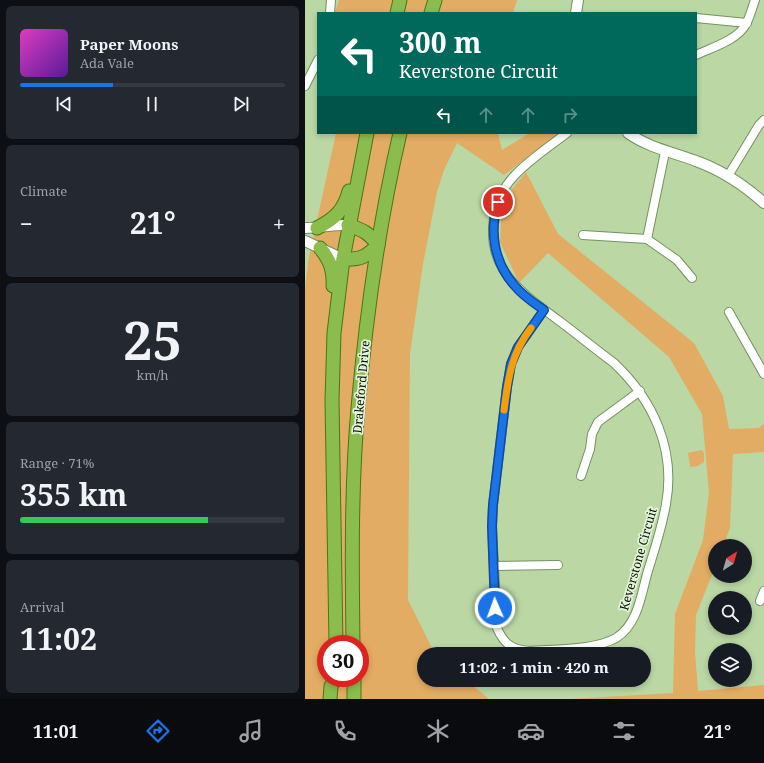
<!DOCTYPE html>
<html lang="en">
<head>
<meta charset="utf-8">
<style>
	body { margin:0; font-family:"Noto Serif",serif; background:#242831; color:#f1f3f6; height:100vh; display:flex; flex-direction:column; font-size:15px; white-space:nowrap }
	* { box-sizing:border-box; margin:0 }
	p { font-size:13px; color:#9ea1a6 }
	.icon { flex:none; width:22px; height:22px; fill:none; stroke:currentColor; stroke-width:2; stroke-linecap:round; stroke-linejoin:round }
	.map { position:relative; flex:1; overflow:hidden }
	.panel { display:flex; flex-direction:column; gap:6px; padding:6px; background:#0d0f14; width:305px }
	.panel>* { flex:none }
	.hud { position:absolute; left:12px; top:12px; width:380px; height:122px; border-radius:0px; box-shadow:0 2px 6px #0003; background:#00695c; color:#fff; overflow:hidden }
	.needle { width:26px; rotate:37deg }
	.fabs { position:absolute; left:403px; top:539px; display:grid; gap:8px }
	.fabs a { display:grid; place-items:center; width:44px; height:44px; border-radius:50%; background:#171b24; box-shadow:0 2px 6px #0003; font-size:20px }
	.speed { position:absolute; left:12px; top:635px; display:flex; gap:8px; font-size:20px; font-weight:700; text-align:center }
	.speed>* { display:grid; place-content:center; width:52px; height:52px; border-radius:50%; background:#171b24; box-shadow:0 2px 6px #0003; line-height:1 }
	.speed .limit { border:6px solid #d22; background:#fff; color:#111 }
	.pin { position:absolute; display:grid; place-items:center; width:34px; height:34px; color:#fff; margin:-17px; border:2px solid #fff; border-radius:50%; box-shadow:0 1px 4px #0007 }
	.me { position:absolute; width:44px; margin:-22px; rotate:358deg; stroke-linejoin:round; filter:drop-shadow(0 0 3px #0008) }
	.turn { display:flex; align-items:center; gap:14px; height:84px; padding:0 16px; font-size:18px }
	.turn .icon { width:52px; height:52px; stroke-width:2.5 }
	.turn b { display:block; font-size:28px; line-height:34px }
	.lanes { display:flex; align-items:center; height:38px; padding:0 16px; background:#0003; justify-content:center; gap:20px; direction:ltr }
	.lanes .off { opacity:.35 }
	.big { font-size:30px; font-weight:700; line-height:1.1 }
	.panel .widget { flex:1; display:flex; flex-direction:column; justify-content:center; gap:6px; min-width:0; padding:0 14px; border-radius:6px; background:#242831 }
	.panel .dial { align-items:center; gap:0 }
	.dial b { font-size:52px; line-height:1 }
	.song { display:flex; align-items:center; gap:12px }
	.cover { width:48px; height:48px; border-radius:6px; background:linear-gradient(135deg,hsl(310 70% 55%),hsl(270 70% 35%)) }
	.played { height:4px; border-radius:2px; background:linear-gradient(90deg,#1a73e8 35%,#363941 35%) }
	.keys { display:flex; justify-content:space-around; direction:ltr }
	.heat { display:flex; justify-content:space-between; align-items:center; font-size:22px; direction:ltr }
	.charge { height:6px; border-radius:3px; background:linear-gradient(90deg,#34c759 71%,#363941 0) }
	.trip { position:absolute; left:112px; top:647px; width:234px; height:40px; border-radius:20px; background:#171b24; box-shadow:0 2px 6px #0003; font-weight:700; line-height:40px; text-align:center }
	.tabs { display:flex; height:64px; justify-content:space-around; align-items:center; background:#090b0e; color:#9ea1a6 }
	.tabs .icon { width:28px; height:28px }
	.tabs .on { color:#1a73e8 }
	.tabs b { font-size:18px; color:#f1f3f6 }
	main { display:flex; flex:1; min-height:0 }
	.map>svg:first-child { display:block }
</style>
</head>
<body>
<main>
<section class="panel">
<div class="widget">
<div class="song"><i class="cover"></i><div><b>Paper Moons</b><p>Ada Vale</p></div></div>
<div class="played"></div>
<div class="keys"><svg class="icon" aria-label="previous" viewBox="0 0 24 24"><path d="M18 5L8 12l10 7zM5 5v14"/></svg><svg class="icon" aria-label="pause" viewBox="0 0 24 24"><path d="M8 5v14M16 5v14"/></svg><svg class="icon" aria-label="next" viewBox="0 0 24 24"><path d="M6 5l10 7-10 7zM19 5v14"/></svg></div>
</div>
<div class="widget"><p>Climate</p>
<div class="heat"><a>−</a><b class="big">21°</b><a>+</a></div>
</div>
<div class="widget dial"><b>25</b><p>km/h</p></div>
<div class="widget"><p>Range · 71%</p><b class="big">355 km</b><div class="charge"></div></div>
<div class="widget"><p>Arrival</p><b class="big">11:02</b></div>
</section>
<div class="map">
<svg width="459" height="699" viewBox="0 0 459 699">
	<rect width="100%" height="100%" fill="#bad7a4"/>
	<g fill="#e3ac64" fill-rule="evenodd">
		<polygon points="34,0 212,0 208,13 30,13"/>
		<path d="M31,133h162l4,17 28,-17h29l-55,42 -47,-32 -13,27 -7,22 -14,72 -13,90 -2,246 27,54h-11v26h42l23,19h-184v-409l3,-28zM21,644h34v34h-34z"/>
		<polygon points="221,172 253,234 389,343 418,396 424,429 454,428 459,424 459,452 428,454 425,528 418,546 410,546 410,567 391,615 390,652 393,691 459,685 459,699 265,699 368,693 370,614 398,540 404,493 397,414 364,357 243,253 214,283 195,242 197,202"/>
		<polygon points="397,450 399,453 399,462 393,466 386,467 385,466 383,453"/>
	</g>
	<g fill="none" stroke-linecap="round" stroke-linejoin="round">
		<g stroke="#769161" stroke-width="10">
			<g id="minor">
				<polyline points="25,13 26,0"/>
				<polyline points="391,18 442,23"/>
				<path d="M391,55c15,-7 42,-15 50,-31 4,-7 6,-16 9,-24"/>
				<polyline points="0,86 13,60"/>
				<polyline points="423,176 454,125 459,120"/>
				<polyline points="278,235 342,239 372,260 387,278"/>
				<polyline points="342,239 360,152"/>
				<path d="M239,310l-26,37 -7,17 -4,23 -14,118 -1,21 5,102c7,16 15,22 33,23 24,-2 65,-1 86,-13 21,-13 25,-41 31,-64 7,-23 15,-46 19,-70 10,-55 -13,-104 -52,-141 -19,-14 -37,-29 -56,-43 -36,-27 -72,-50 -64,-102 3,-16 9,-31 21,-43 15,-16 35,-29 52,-42"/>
				<polyline points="424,312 459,374"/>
				<polyline points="276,476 285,449 287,434 293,422 335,391"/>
				<polyline points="189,566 253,565"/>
				<polyline points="455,601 459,591"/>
			</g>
		</g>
		<g stroke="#769161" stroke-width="12">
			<g id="tertiary">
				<polyline points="271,13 273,0"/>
				<path d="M323,133c21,15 45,19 68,28 25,9 48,24 68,42"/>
				<path d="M0,228c15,0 29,-4 43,-3"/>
				<polyline points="0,241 38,259"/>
			</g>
		</g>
		<g stroke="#497617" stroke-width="15">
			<g id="trunk">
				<polyline points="92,13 95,0"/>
				<polyline points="126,13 130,0"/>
				<path d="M43,225c15,5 21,8 30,20"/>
				<path d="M12,228c17,-9 27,-17 32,-37"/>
				<path d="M15,248c10,12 14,22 13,38"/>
				<path d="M38,259c17,1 23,-2 35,-14"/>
				<polyline points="31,644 27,400 29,333 38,259 62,133"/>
				<path d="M48,644c-1,-78 -2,-158 5,-236 8,-92 21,-185 42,-275"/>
				<polyline points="49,678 49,699"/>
				<polyline points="25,699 26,686 31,678"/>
			</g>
		</g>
		<use href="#minor" stroke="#fff" stroke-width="8"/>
		<use href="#tertiary" stroke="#fff" stroke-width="10"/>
		<use href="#trunk" stroke="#8abc4e" stroke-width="13"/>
	</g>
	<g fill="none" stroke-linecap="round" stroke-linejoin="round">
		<g stroke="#114b97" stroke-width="10">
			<path id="route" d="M190,608l-3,-82 1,-21 14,-118 4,-23 7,-17 26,-37c-10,-7 -21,-14 -29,-24 -21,-23 -26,-54 -17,-84"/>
		</g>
		<use href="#route" stroke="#1a73e8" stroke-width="7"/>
		<path stroke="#f59e0b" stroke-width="7" d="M199,410c4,-31 7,-56 27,-82"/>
	</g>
	<g text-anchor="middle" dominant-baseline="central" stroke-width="3.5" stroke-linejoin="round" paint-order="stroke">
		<g font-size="12" fill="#091202" stroke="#e3f3d9">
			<text transform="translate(56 387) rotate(-85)">Drakeford Drive</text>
			<text transform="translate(333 559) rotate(-74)">Keverstone Circuit</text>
		</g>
	</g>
</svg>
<div class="fabs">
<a><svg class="needle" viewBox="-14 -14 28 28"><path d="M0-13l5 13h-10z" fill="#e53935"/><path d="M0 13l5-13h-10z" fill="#9ea1a6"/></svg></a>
<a><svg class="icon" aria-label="search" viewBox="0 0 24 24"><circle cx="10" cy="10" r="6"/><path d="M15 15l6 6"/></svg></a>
<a><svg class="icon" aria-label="layers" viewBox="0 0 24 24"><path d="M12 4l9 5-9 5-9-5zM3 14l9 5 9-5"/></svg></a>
</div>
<div class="speed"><div class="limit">30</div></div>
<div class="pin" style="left:193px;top:202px;background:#d93025"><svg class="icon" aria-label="arrive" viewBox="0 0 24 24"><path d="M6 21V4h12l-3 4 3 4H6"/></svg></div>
<svg class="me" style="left:190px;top:608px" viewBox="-20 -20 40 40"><circle r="17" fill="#1a73e8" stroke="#fff" stroke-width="3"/><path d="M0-11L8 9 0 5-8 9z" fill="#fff"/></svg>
<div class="trip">11:02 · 1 min · 420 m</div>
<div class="hud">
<div class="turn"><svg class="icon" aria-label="left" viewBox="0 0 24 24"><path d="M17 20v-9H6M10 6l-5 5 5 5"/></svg><div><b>300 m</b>Keverstone Circuit</div></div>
<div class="lanes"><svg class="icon" aria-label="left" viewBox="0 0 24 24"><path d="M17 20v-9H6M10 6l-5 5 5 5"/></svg><svg class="icon off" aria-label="ahead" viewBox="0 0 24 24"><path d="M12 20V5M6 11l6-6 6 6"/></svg><svg class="icon off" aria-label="ahead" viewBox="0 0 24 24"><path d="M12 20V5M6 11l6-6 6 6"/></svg><svg class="icon off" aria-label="right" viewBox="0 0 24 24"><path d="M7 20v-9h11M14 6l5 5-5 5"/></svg></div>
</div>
</div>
</main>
<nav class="tabs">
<b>11:01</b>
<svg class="icon on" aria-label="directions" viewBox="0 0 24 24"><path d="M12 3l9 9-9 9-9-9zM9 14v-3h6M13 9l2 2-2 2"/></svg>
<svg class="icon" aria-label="music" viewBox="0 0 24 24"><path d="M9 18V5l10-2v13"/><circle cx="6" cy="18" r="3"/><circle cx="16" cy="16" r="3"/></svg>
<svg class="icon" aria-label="phone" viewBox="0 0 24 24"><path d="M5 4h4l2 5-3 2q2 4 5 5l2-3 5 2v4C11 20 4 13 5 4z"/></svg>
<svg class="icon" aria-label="climate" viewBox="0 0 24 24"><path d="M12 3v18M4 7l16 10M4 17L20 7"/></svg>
<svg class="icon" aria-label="car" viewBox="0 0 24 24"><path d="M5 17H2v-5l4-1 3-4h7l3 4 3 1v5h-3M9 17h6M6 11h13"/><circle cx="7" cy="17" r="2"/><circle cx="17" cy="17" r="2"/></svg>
<svg class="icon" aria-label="filters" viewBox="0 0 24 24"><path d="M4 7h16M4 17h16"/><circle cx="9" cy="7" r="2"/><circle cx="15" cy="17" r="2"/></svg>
<b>21°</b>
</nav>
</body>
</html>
